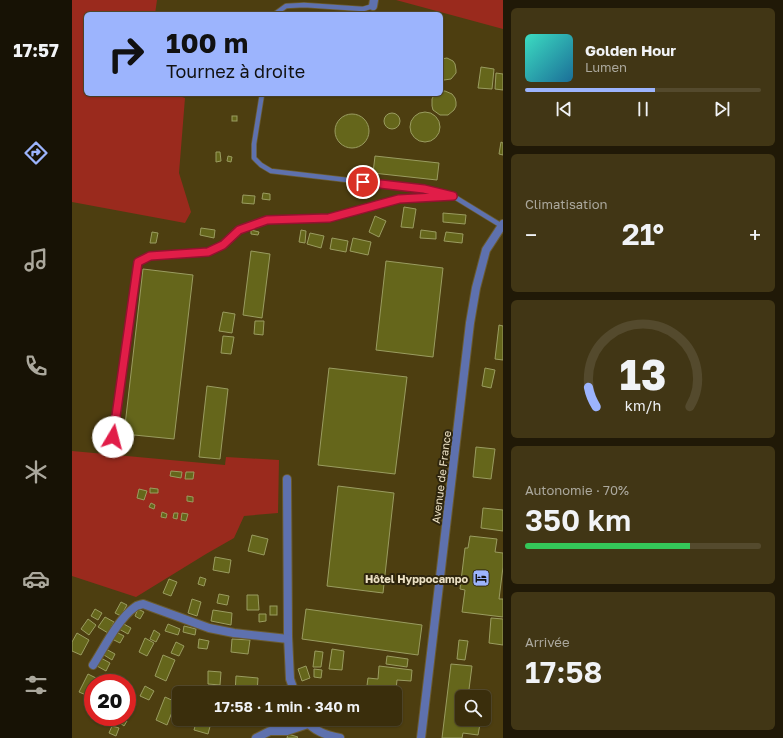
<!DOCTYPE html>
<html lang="fr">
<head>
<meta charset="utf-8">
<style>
	body { margin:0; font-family:"Golos Text",sans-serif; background:#413615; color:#f1f3f6; height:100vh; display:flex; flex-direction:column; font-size:15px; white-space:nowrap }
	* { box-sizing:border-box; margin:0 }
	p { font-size:13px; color:#aba89d }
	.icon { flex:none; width:22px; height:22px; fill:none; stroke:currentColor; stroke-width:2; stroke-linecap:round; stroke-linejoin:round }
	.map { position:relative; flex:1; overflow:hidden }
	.side { display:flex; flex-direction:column; gap:8px; padding:8px; background:#201907; width:280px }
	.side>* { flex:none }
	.guide { position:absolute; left:12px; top:12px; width:359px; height:84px; border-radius:6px; box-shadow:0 1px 3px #0004,0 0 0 1px #544a2d; background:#9cb4fd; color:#111; overflow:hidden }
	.controls { position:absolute; left:383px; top:690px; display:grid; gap:8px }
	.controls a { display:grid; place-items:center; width:36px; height:36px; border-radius:6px; background:#3a2e0c; box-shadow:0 1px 3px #0004,0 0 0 1px #544a2d; font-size:20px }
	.speed { position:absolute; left:12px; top:674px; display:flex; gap:8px; font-size:20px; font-weight:700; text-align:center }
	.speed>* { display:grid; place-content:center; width:52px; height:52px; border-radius:50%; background:#3a2e0c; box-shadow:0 1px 3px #0004,0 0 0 1px #544a2d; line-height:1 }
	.speed .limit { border:6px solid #d22; background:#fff; color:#111 }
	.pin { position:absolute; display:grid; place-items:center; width:34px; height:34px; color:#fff; margin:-17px; border:2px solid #fff; border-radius:50%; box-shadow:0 1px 4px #0007 }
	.me { position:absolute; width:44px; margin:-22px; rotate:8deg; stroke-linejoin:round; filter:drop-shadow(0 0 3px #0008) }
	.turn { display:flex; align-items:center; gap:14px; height:84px; padding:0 16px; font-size:18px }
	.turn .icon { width:52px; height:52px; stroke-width:2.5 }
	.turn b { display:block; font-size:28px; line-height:34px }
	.big { font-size:30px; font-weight:600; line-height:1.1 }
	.side .card { flex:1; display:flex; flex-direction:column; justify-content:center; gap:6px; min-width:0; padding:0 14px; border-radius:6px; background:#413615 }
	.side .dial { align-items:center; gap:0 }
	.dial svg { height:104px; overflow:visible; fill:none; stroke:#544a2d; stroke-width:7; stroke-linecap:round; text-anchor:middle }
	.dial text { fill:#f1f3f6; stroke:none }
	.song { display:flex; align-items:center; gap:12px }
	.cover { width:48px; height:48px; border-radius:6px; background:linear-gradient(135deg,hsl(170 70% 55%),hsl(200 70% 35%)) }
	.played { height:4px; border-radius:2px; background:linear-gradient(90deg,#9cb4fd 55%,#544a2d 55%) }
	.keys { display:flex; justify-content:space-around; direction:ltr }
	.heat { display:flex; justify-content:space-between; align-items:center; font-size:22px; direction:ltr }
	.charge { height:6px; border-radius:3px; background:linear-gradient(90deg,#34c759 70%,#544a2d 0) }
	.trip { position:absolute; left:100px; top:686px; width:230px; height:40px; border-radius:6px; background:#3a2e0c; box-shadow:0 1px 3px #0004,0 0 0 1px #544a2d; font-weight:600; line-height:40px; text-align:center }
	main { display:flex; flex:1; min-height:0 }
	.tab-bar { display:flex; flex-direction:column; width:72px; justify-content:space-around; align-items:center; background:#171205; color:#aba89d }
	.tab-bar .icon { width:28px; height:28px }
	.tab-bar .selected { color:#9cb4fd }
	.tab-bar b { font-size:18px; color:#f1f3f6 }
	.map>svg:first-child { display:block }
</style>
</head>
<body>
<main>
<nav class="tab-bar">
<b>17:57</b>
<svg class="icon selected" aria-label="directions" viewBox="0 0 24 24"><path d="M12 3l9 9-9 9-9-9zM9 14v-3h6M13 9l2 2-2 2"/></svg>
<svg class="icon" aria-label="music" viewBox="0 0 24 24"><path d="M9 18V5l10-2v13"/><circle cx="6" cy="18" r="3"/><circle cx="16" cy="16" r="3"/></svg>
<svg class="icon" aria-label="phone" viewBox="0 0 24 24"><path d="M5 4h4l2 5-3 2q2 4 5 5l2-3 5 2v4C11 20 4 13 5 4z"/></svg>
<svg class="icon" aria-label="climate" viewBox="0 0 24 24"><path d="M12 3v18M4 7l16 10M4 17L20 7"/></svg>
<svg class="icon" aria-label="car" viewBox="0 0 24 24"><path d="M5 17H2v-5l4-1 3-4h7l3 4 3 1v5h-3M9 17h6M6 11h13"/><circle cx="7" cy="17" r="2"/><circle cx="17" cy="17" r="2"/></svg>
<svg class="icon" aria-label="filters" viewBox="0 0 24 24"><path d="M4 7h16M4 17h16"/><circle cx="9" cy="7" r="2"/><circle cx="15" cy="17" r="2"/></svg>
</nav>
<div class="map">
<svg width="431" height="738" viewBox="0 0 431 738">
	<rect width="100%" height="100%" fill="#4d3e10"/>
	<g fill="#9a2a1d">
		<polygon points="0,0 85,0 83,14 14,14 14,94 102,94 113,98 107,173 119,212 113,223 0,202"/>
		<polygon points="324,0 431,0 431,29"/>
		<polygon points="0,451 153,465 154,457 207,460 206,513 172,516 162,538 134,554 64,597 0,576"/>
	</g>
	<g fill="#65661b" stroke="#9a9c60">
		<polygon points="375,58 381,61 383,64 384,70 384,73 379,79 372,80 369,79 369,59"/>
		<polygon points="409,67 422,69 420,89 406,88"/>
		<polygon points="424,73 431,74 431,90 423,89"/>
		<polygon points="369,91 373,91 380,94 383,98 384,102 384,106 382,110 376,115 368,115 361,110 360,106 360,99 362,95 363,94 369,94"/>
		<circle cx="353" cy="127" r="15"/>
		<circle cx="320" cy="121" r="8"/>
		<circle cx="280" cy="131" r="17"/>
		<rect x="160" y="116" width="5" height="5"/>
		<polygon points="429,142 431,143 431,155 427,154"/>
		<polygon points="144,152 148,152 149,161 144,162"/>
		<polygon points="156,156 160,157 159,162 155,161"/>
		<polygon points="303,156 367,163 365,180 301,173"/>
		<polygon points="191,193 198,194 198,200 190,199"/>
		<polygon points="171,195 183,196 182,204 170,203"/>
		<polygon points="332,207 344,209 341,228 329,227"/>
		<polygon points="371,213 394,215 393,224 371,222"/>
		<polygon points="303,216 314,221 307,237 297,232"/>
		<polygon points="129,228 143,230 142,238 128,235"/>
		<polygon points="179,230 187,232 186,235 179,234"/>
		<polygon points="229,230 234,231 233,243 227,242"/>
		<polygon points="349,230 364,232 364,239 348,238"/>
		<polygon points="80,232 86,233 84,243 78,243"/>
		<polygon points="374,232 391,234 390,243 372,241"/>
		<polygon points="238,233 252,236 249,248 235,244"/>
		<polygon points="260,238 276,241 274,252 258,249"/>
		<polygon points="281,238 299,242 296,255 278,251"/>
		<polygon points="179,251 198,254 190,318 171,315"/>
		<polygon points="314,261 371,268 361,357 304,350"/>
		<polygon points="71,269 121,275 102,439 52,434"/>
		<polygon points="151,312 163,314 160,333 147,331"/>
		<polygon points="183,321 192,321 191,335 182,334"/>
		<polygon points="427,325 431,326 431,360 423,359"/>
		<polygon points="151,336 162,337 159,354 149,353"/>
		<polygon points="257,368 335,377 323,474 246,465"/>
		<polygon points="413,368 423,370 419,388 410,386"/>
		<polygon points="135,386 156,389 148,459 127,457"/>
		<polygon points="404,447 423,449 419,479 401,477"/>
		<polygon points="99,471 110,472 109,478 98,476"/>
		<polygon points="114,472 122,472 121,479 113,479"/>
		<polygon points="266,486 322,493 311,593 255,586"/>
		<polygon points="78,488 86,489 86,493 78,493"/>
		<polygon points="67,489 75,491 72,500 65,498"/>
		<polygon points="115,496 121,497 121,502 115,501"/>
		<polygon points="79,503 83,505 82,509 77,507"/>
		<polygon points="411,508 431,510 431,531 409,528"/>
		<polygon points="90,512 95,514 94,518 89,517"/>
		<polygon points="102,513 106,513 105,519 101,518"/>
		<polygon points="110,513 116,514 114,521 109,520"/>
		<polygon points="180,535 196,539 192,555 176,551"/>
		<polygon points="398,536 425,539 423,552 431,553 431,567 427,599 431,599 431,617 390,612 393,590 388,589 393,548 396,548"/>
		<polygon points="143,557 159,560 157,573 141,570"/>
		<polygon points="128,577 134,579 132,586 126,584"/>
		<polygon points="97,579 105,582 99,596 91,593"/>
		<polygon points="147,594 157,596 155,605 145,603"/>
		<polygon points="175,595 186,595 187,610 175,610"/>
		<polygon points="120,599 129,602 125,616 116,613"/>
		<polygon points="49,602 55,605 49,616 43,613"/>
		<rect x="198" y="606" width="7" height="9"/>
		<polygon points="23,609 30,613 26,620 19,616"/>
		<polygon points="66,609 72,612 68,619 63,616"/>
		<polygon points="234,609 350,625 346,655 230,639"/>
		<polygon points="141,610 160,613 159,625 139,621"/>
		<polygon points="187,614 194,614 194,621 187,622"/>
		<polygon points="33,617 42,622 36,633 26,627"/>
		<polygon points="419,618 431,619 431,645 417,643"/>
		<polygon points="16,619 24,625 17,635 9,629"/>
		<polygon points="50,623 59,628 56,634 47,629"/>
		<polygon points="96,624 108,629 106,635 93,631"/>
		<polygon points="112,626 124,629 123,635 111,632"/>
		<polygon points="82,630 88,634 84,642 78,639"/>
		<polygon points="44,632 52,636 48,643 40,639"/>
		<polygon points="5,633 17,640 9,655 0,651 0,642"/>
		<polygon points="73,638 82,643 75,656 67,652"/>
		<polygon points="127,639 137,641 135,649 126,648"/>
		<polygon points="160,639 178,640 176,654 159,652"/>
		<polygon points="387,640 396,641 393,660 385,659"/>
		<polygon points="104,642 112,646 107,656 99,653"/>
		<polygon points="34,649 43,654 40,660 32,655"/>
		<polygon points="260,649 272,651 270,670 257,669"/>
		<polygon points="243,651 251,652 249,667 241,667"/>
		<polygon points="91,655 103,660 94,681 83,676"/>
		<polygon points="315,656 336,659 335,667 314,664"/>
		<polygon points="29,658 38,663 34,671 25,666"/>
		<polygon points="379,664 400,666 396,697 390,697 390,719 393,719 392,722 408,724 406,735 391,733 390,738 370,738"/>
		<polygon points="234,666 238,678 230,681 226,669"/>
		<polygon points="307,666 340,670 339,681 325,680 323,700 323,693 294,693 296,678 306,679"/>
		<polygon points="242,669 250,670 249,678 242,677"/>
		<polygon points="136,671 149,672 148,685 136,684"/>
		<polygon points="16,674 30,681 29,683 21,683 21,698 7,692"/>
		<polygon points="164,676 186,678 185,693 163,693"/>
		<polygon points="73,686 82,691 77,700 68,696"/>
		<polygon points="93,697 104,702 95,725 84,720"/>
		<polygon points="51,718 55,721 52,726 48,723"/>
		<polygon points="125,719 140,719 136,734 122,730"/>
		<polygon points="200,721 215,723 214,730 199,728"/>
		<polygon points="40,726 47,728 44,736 37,733"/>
		<polygon points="216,734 226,737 225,738 215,738"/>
	</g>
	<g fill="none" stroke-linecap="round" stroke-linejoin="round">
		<g stroke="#6a5b30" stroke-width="6">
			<g id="service">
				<polyline points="203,14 214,6 232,5 291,9 301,6"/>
				<polyline points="190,94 182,144 182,158 189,165 199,171 352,189 381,196 430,226"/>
				<polyline points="41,437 66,262 78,256 136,253 151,245 167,230 195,220 257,218 327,199 381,196"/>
			</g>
		</g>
		<g stroke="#6a5b30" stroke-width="10">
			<g id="minor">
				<polyline points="301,6 302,0"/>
				<polyline points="215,479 216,636 218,679 223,693"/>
				<path d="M21,665c11,-17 25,-46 42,-58 2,-2 5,-2 8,-3l66,24 25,5 54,6"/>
				<path d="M232,719c10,12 21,16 36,19"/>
				<polyline points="184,738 198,731 215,731 236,724"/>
			</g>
		</g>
		<g stroke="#6a5b30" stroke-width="10">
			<polyline id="tertiary" points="349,738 398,323 404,288 414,250 431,224"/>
		</g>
		<use href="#service" stroke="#5e71ae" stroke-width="4.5"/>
		<use href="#minor" stroke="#5e71ae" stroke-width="8"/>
		<use href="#tertiary" stroke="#5e71ae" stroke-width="8"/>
	</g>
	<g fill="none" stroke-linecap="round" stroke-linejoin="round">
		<g stroke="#92132f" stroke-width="10">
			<polyline id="route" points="41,437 66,262 78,256 136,252 151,245 167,230 195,220 257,218 327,199 381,196 352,189 291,182"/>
		</g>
		<use href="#route" stroke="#e11d48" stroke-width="7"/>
	</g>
	<defs>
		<g id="hotel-square" transform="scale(0.9)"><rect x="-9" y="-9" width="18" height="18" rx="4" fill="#9cb4fd" stroke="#2e250d"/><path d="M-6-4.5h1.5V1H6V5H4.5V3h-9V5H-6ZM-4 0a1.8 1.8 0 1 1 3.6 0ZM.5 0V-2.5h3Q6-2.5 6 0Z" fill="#111"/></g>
	</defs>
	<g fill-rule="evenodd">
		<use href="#hotel-square" x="409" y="578"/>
	</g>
	<g text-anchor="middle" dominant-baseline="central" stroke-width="4" stroke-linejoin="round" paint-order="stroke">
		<g font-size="11" fill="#ece1c4" stroke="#2e250d">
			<text transform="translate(369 477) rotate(-83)">Avenue de France</text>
		</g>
		<g font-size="11" font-weight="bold" fill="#ece1c4" stroke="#2e250d" text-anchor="end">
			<text x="396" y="578">Hôtel Hyppocampo</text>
		</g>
	</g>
</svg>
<div class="controls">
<a><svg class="icon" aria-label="search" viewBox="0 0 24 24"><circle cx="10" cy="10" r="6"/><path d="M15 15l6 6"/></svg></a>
</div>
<div class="speed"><div class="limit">20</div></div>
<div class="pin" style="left:291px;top:182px;background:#d93025"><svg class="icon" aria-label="arrive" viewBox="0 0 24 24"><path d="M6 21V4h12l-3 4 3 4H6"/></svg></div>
<svg class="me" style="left:41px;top:437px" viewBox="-20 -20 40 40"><circle r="19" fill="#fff"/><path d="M0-13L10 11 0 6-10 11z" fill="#e11d48"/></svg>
<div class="trip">17:58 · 1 min · 340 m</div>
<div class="guide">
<div class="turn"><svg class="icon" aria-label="right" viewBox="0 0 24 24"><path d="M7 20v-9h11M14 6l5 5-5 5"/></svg><div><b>100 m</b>Tournez à droite</div></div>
</div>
</div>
<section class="side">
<div class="card">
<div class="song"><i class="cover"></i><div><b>Golden Hour</b><p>Lumen</p></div></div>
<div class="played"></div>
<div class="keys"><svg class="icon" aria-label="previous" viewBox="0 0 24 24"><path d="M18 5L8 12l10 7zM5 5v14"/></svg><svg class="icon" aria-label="pause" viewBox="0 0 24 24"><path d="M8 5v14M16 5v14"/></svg><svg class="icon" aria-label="next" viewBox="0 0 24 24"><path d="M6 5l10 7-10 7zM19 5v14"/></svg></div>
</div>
<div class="card"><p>Climatisation</p>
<div class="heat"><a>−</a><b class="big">21°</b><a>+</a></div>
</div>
<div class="card dial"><svg viewBox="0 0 100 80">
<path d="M14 69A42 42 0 1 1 86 69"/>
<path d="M14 69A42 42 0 0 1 8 54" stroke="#9cb4fd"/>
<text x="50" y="56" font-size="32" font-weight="700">13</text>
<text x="50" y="72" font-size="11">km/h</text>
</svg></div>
<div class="card"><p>Autonomie · 70%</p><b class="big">350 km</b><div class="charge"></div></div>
<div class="card"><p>Arrivée</p><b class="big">17:58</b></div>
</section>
</main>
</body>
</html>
